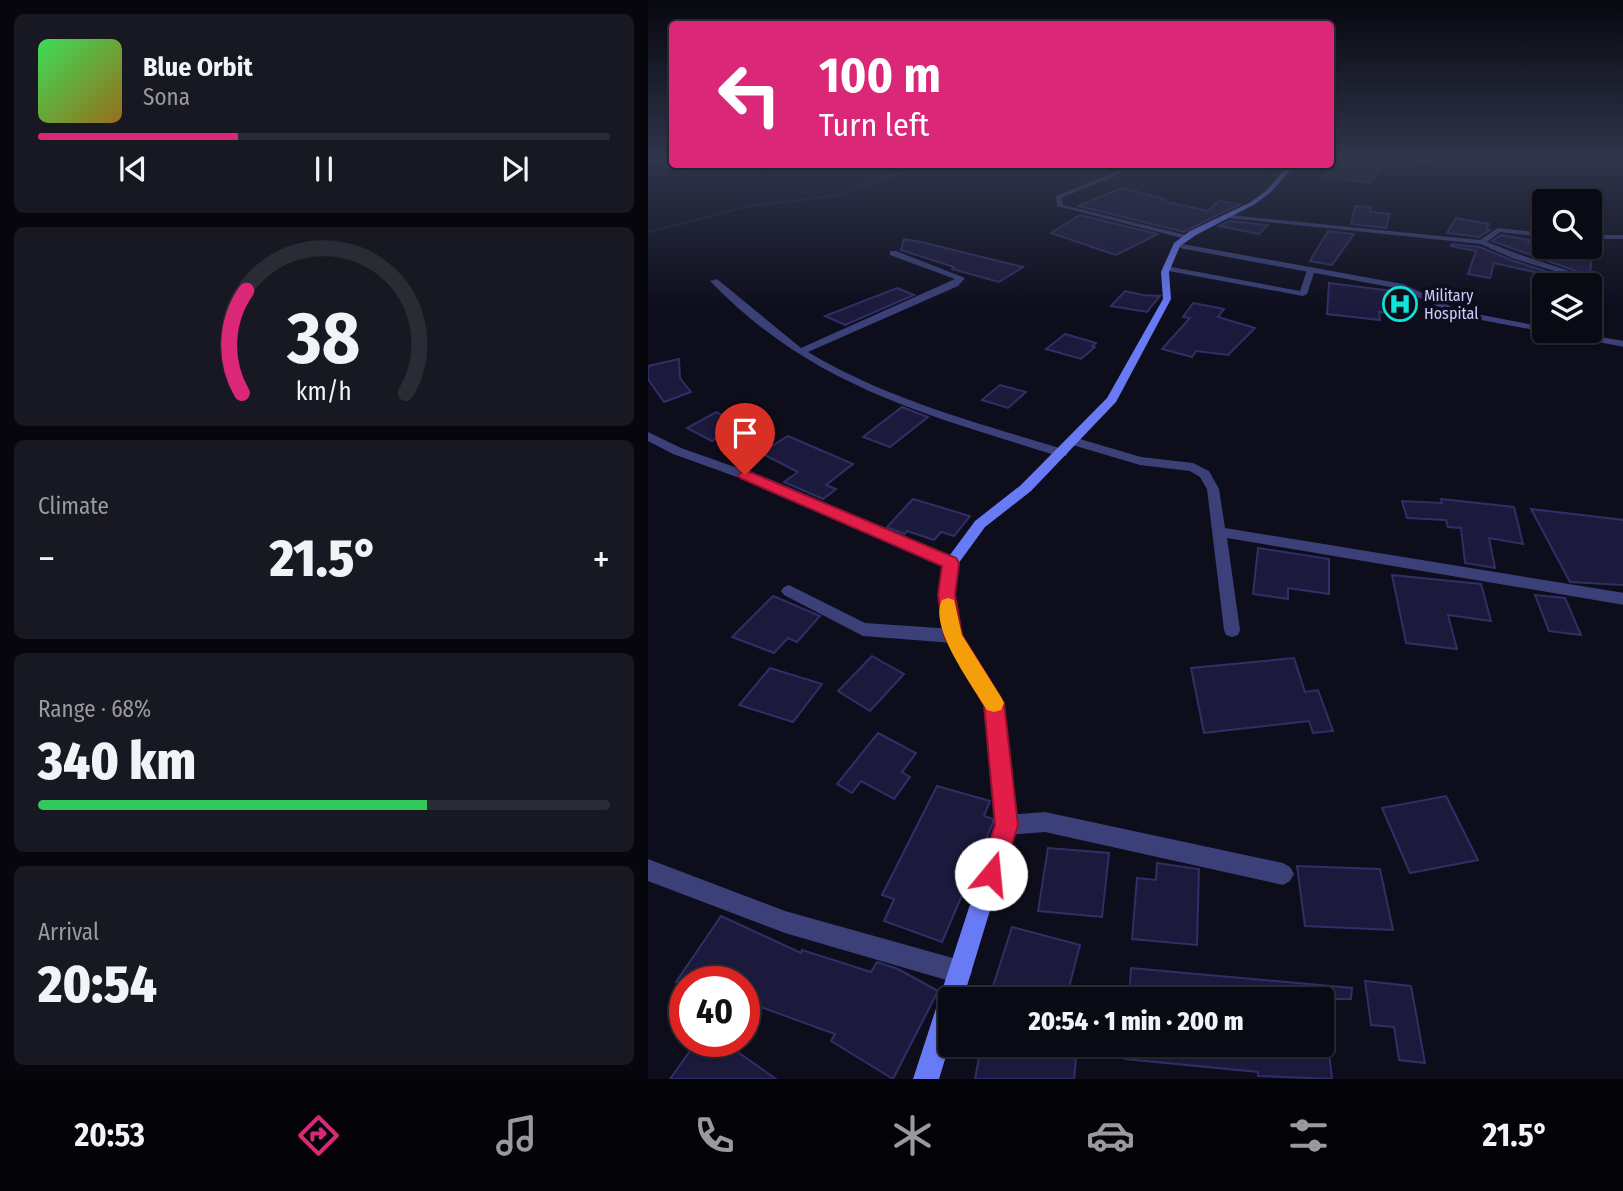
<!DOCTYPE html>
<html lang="en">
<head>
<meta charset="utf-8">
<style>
	body { margin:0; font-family:"Fira Sans Condensed",sans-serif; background:#181822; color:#f1f3f6; height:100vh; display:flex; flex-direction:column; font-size:26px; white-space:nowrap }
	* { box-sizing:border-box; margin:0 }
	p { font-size:23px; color:#999aa0 }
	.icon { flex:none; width:38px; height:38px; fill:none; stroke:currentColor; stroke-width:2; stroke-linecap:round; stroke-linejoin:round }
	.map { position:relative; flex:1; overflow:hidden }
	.drawer { display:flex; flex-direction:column; gap:14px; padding:14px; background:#06060c; width:648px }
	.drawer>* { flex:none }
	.top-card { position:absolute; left:21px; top:21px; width:665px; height:147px; border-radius:7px; box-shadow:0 2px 5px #0004,0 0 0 2px #2a2b34; background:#db2777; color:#fff; overflow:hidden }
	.fabs { position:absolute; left:884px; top:189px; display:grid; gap:14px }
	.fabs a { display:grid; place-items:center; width:70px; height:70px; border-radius:7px; background:#0a0a15; box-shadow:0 2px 5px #0004,0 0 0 2px #2a2b34; font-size:35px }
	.speed { position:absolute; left:21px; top:966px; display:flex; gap:14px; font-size:35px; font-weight:700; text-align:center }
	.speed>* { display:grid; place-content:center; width:91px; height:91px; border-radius:50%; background:#0a0a15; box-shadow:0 2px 5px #0004,0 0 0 2px #2a2b34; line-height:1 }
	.speed .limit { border:10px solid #d22; background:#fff; color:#111 }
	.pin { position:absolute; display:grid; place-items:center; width:60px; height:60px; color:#fff; margin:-72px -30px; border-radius:50% 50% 50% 0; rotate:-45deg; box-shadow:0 0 7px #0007 }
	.pin .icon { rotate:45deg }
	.me { position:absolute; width:77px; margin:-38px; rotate:17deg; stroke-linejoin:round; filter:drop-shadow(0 0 5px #0008) }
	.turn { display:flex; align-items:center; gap:24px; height:147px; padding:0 35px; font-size:32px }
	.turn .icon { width:91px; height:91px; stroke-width:2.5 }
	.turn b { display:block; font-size:49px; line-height:60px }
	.big { font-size:52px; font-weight:800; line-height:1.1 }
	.drawer .card { flex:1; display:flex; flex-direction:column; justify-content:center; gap:10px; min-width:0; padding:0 24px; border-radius:10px; background:#181822 }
	.drawer .dial { align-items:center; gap:0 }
	.dial svg { height:182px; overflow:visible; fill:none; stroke:#2a2b34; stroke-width:7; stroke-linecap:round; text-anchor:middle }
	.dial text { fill:#f1f3f6; stroke:none }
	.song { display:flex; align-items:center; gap:21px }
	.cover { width:84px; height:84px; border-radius:10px; background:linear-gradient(135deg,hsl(130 70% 55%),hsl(40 70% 35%)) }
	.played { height:7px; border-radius:4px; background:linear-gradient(90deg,#db2777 35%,#2a2b34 35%) }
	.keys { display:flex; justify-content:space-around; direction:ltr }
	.heat { display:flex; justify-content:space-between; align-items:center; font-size:38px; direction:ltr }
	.charge { height:10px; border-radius:5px; background:linear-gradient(90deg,#34c759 68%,#2a2b34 0) }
	.trip { position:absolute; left:290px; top:987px; width:396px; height:70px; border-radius:7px; background:#0a0a15; box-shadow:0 2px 5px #0004,0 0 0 2px #2a2b34; font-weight:800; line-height:70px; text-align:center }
	.tab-bar { display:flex; height:112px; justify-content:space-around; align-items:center; background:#040408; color:#999aa0 }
	.tab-bar .icon { width:49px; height:49px }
	.tab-bar .active { color:#db2777 }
	.tab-bar b { font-size:32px; color:#f1f3f6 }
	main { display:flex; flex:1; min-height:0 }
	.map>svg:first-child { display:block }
</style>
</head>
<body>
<main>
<section class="drawer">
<div class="card">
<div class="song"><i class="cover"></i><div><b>Blue Orbit</b><p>Sona</p></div></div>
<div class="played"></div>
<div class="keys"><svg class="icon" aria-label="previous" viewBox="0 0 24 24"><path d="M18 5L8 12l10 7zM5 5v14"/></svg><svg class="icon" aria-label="pause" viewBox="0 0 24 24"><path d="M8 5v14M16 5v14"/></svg><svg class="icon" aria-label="next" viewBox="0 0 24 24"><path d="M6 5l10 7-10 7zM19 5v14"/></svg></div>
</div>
<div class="card dial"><svg viewBox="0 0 100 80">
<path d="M14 69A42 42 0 1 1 86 69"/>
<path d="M14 69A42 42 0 0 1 16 24" stroke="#db2777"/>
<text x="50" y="56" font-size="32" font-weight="700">38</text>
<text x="50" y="72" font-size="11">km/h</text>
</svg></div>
<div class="card"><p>Climate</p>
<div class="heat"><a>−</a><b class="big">21.5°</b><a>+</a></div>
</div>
<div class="card"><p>Range · 68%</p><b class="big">340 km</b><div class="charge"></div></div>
<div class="card"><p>Arrival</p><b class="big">20:54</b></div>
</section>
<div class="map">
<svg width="976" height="1079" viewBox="0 0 976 1079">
	<rect width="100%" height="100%" fill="#0d0d1c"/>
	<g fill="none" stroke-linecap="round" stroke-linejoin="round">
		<polyline stroke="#0b2137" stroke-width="2.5" points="0,232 101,206 191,195 274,164"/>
	</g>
	<g fill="#1c1a3c" stroke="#312e66" stroke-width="2">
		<polygon points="688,163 732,169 721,183 678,176 680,164"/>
		<polygon points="474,188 517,199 514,201 560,211 571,201 592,204 536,232 430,206"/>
		<polygon points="707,206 722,207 722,212 742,214 738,228 703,224"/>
		<polygon points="432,215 510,234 468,255 403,233"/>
		<polygon points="808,218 841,224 838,229 842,230 831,237 799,233"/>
		<polygon points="581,221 620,225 611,234 571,226"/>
		<polygon points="680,231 706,234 684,265 662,261"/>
		<polygon points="853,235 882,240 880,243 921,253 922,249 944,253 941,285 905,285 904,276 846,263 842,278 820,274 828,251 803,246 804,244 832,247 863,260 919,278 929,274 928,271 844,241"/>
		<polygon points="256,239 273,242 375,267 351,282 304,269 306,267 253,250"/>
		<polygon points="681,283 752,292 755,293 758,315 731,312 732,320 679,314"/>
		<polygon points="249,288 266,295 197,325 177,316"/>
		<polygon points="477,291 495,295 512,296 499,312 463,306"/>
		<polygon points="545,303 576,309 570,317 607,328 580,355 548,351 544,357 514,349 542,318 535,317"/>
		<polygon points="417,334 448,343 444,346 447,347 433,359 398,349"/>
		<polygon points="31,359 32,378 43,392 16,402 0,379 0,366"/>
		<polygon points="352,385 378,392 360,408 334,400"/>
		<polygon points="254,407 280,417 242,447 215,437"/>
		<polygon points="68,412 93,424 64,441 39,428"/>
		<polygon points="140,436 205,464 178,485 188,489 175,499 136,482 150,472 113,453"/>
		<polygon points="265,499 322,516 306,536 293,532 286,540 259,531 257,534 239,527"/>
		<polygon points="793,499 866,507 875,544 841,538 847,568 817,563 813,528 800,527 798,520 759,518 754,501 794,503"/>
		<polygon points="883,509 976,520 976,585 922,582"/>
		<polygon points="610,548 681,559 681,594 640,588 640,599 605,594"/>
		<polygon points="744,575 833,584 843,621 800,615 809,649 758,643"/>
		<polygon points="887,595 917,598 933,635 901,631"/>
		<polygon points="125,596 172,616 149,642 140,638 126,653 84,637"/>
		<polygon points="224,656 256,674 222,711 190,691"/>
		<polygon points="646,658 657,692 670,690 685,731 665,733 661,721 556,733 543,668"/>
		<polygon points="122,668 174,684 145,722 91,705"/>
		<polygon points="230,733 268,753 254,772 262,777 246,799 213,781 204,793 189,784"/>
		<polygon points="289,786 342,801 336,816 345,819 345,823 294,942 236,921 246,899 234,895"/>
		<polygon points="798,796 830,860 762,873 734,808"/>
		<polygon points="400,848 461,853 454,917 390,911"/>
		<polygon points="509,863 551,869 549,945 484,939 489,878 508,880"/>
		<polygon points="649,866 732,869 745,930 657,926"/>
		<polygon points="73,916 153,953 154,950 223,972 229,962 250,969 290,991 245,1079 183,1041 187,1034 96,1001 96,982 28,982"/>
		<polygon points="364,927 432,945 418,999 341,999"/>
		<polygon points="483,968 704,988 703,999 481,999"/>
		<polygon points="717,981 763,986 777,1063 751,1060 746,1027 723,1025"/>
		<polygon points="49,1041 74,1041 128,1079 22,1079"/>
		<polygon points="478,1045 680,1045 684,1079 610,1076 610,1072 477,1059"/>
		<polygon points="332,1052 428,1059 426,1079 327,1079"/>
	</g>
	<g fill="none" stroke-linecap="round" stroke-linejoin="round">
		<polygon fill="#3b4178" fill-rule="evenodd" points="518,266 652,291 659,270 663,268 667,270 659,294 655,296 515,270 515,266"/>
		<g fill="#3b4178" fill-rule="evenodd">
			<polygon points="0,159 5,159 38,171 33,172 0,161"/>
			<polygon points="682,159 696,159 682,161"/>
			<polygon points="775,159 781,159 775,163 772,161"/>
			<polygon points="477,164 485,164 467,176 413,198 415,205 542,236 542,240 409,206 408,196 463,174"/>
			<polygon points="582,215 832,240 850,228 896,233 896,237 852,232 839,242 870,254 927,273 920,275 864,258 833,244 580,218"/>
			<rect x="942" y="235" width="34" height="4"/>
			<polygon points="529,243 755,284 813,311 896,327 896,331 915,331 976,341 976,347 807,315 753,289 526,247 525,245"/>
			<path d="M242,251h6l69,27 -7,8 -150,66c80,48 170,71 258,98l2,3 -2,3h-8c-134,-42 -247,-70 -348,-175l7,-2 84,69 154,-69 -65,-24z"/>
			<polygon points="0,432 33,448 124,480 308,559 310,563 308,567 298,567 114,486 25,454 0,441"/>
			<polygon points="425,437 493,457 545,463 561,471 571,489 577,528 976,593 976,605 579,538 592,630 590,635 584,637 578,635 576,630 559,489 552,477 542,471 492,465 421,444 421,438"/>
			<polygon points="141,585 217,623 305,629 311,631 313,636 311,641 305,643 215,636 136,595 133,591 136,587"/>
			<polygon points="397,812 635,863 642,867 646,874 642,881 635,885 397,832 358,835 351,832 348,825 351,818 358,815"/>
			<polygon points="0,859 137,911 312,960 320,964 324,972 320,980 312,984 137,933 0,881"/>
		</g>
		<polygon fill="#697af5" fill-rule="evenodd" points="641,164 648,164 623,192 607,204 548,235 532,246 521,272 523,299 468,402 383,491 337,527 310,564 307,595 313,635 355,703 368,825 315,999 303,999 303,1040 291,1079 265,1079 348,825 337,705 297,636 291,595 296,563 327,521 373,485 459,398 515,299 513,272 526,243 542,231 603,202 619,190"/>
	</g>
	<linearGradient id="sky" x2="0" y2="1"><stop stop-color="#07070f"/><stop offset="0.51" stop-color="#2f354b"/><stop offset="1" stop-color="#2f354b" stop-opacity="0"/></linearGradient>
	<rect width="976" height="310" fill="url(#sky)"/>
	<polygon fill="#e11d48" stroke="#92132f" stroke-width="2" points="97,470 308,558 311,563 307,595 314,635 356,703 370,825 352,883 343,886 334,883 331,874 347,825 336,705 296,636 290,595 294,566 92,478 90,475"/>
	<path fill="#f59e0b" d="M300,598l6,2 8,35 39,62 3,6 -3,7 -7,2 -7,-2c-14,-24 -59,-83 -45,-110z"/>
	<defs>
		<g id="hospital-ring" transform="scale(1.75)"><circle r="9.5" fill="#0d0d1c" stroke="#0fe4da" stroke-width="1.5"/><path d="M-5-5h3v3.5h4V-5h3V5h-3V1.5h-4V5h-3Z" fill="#0fe4da"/></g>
	</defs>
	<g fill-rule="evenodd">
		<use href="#hospital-ring" x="752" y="304"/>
	</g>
	<g text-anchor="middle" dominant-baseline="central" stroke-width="7" stroke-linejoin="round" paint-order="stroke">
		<g font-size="16" fill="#cbcdfc" stroke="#0d0d1c" text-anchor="start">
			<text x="776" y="295">Military<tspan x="776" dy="18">Hospital</tspan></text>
		</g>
	</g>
</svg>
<div class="fabs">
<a><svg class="icon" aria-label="search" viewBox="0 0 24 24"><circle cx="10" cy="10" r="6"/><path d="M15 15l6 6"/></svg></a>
<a><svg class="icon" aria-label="layers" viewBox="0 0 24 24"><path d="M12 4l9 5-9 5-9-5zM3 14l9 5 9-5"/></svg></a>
</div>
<div class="speed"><div class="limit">40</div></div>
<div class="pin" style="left:97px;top:475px;background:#d93025"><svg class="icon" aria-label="arrive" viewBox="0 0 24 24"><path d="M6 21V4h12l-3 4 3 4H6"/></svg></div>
<svg class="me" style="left:343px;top:874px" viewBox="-20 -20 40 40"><circle r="19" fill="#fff"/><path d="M0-13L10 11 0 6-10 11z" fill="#e11d48"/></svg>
<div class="trip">20:54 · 1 min · 200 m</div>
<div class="top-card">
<div class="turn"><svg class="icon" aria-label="left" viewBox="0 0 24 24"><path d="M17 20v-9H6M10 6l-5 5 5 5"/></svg><div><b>100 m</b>Turn left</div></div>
</div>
</div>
</main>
<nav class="tab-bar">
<b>20:53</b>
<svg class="icon active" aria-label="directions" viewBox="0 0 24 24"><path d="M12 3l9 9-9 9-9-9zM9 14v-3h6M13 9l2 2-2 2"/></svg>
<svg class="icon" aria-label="music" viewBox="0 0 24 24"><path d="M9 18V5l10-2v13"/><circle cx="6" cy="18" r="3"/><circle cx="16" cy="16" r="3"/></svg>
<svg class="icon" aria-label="phone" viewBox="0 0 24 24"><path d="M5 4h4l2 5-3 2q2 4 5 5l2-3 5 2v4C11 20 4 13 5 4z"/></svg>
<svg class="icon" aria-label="climate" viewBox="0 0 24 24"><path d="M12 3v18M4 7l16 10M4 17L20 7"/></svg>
<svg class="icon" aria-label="car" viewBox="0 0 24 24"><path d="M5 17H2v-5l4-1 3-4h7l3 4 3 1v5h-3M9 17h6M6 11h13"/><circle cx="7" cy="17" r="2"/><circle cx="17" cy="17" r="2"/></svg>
<svg class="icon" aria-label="filters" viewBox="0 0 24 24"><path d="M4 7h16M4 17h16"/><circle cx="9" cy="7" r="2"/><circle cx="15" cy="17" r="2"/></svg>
<b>21.5°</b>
</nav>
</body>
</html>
